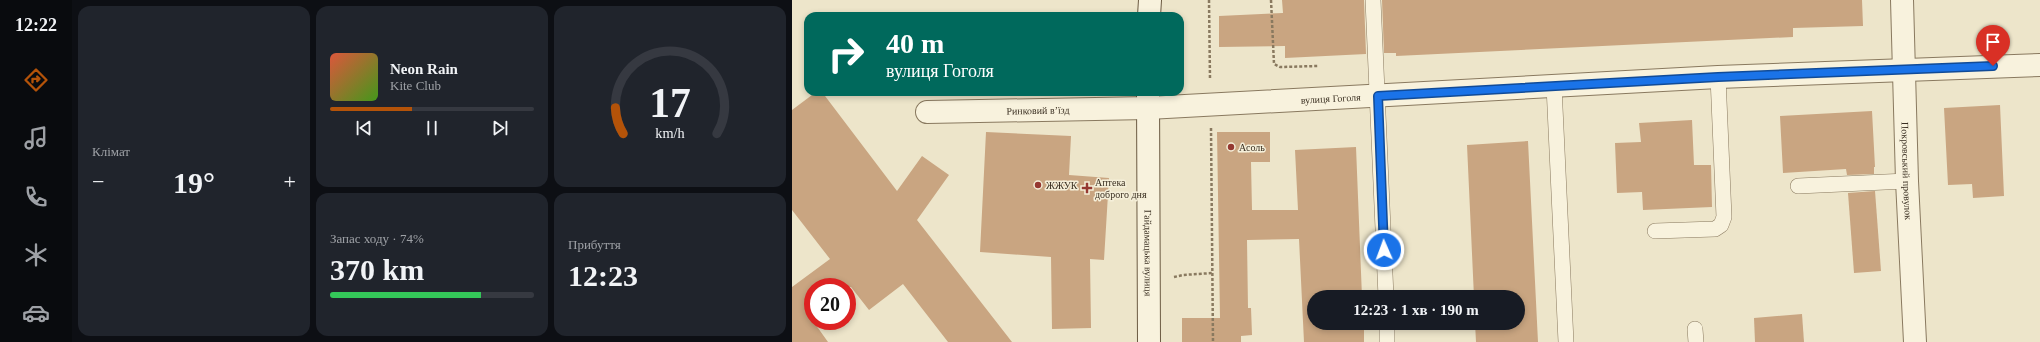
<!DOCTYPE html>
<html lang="uk">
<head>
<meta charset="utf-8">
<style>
	body { margin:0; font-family:"Times New Roman",serif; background:#20242c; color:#f1f3f6; height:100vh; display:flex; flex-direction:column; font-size:15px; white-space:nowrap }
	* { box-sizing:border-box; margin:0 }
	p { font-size:13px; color:#9ea1a6 }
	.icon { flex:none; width:22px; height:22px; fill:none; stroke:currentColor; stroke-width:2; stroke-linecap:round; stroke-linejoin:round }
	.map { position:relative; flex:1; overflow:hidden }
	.side { display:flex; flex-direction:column; gap:6px; padding:6px; background:#0d0f14; width:720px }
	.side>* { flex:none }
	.banner { position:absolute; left:12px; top:12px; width:380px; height:84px; border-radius:12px; box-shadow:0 2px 6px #0003; background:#00695c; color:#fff; overflow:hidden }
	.speed { position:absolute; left:12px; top:278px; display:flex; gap:8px; font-size:20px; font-weight:700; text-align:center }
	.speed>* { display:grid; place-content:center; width:52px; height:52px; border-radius:50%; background:#171b24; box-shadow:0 2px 6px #0003; line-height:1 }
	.speed .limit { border:6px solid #d22; background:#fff; color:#111 }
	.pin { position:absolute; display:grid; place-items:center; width:34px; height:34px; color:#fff; margin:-41px -17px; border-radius:50% 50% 50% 0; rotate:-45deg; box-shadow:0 0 4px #0007 }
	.pin .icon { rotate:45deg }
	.me { position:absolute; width:44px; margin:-22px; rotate:358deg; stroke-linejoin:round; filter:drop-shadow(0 0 3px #0008) }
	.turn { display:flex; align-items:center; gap:14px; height:84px; padding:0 16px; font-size:18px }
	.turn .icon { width:52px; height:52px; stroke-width:2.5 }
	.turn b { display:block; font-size:28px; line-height:34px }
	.big { font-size:30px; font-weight:600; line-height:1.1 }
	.side .widget { flex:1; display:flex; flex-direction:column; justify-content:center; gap:6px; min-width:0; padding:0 14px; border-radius:12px; background:#20242c }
	.side .dial { align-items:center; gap:0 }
	.dial svg { height:104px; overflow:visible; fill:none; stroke:#363941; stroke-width:7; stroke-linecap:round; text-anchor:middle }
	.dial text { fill:#f1f3f6; stroke:none }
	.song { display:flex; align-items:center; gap:12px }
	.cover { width:48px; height:48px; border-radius:6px; background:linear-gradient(135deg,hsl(10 70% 55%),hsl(100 70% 35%)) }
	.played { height:4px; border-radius:2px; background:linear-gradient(90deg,#b45309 40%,#363941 40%) }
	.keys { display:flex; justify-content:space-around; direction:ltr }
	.heat { display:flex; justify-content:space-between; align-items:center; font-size:22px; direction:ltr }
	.charge { height:6px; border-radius:3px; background:linear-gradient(90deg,#34c759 74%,#363941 0) }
	.side .tiles { flex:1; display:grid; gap:6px; grid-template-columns:repeat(3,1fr) }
	.widget:first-child { grid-row:span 2 }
	.trip { position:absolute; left:515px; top:290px; width:218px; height:40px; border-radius:20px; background:#171b24; box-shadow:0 2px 6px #0003; font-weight:600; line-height:40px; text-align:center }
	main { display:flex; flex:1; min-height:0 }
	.menu { display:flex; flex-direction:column; width:72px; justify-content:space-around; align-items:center; background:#090b0e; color:#9ea1a6 }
	.menu .icon { width:28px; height:28px }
	.menu .on { color:#b45309 }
	.menu b { font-size:18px; color:#f1f3f6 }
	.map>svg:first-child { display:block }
</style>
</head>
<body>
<main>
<nav class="menu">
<b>12:22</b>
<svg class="icon on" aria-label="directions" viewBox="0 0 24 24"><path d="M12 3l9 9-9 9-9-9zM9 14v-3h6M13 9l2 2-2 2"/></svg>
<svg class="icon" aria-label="music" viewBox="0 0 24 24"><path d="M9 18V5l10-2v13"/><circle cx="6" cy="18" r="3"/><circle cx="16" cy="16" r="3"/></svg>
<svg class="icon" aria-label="phone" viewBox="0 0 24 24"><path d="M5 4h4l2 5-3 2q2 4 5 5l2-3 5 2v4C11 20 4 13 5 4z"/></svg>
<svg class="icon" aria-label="climate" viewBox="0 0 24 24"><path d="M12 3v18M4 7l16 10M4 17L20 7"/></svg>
<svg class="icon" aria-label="car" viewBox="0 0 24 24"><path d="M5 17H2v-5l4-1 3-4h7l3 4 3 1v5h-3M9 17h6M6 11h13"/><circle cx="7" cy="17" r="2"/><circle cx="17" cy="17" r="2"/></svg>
</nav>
<section class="side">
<div class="tiles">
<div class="widget"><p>Клімат</p>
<div class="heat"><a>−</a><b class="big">19°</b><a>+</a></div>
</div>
<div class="widget">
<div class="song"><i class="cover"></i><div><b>Neon Rain</b><p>Kite Club</p></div></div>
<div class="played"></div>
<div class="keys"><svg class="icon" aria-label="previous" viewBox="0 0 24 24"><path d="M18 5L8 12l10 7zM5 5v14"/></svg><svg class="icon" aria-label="pause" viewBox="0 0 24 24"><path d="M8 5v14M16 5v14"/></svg><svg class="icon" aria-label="next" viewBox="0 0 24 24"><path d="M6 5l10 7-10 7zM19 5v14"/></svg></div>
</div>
<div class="widget dial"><svg viewBox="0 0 100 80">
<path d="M14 69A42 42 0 1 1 86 69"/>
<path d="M14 69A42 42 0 0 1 8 49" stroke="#b45309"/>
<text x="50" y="56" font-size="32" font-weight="700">17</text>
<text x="50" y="72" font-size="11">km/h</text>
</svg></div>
<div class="widget"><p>Запас ходу · 74%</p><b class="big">370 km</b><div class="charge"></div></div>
<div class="widget"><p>Прибуття</p><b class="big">12:23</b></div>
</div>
</section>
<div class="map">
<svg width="1248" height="342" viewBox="0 0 1248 342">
	<rect width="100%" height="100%" fill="#ede5ca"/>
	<g fill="#c9a581">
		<polygon points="490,0 572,0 574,54 493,58 493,46 427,47 427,16 491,13"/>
		<polygon points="590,0 1070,0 1071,26 1001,28 1001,37 604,56 604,53 592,53"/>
		<polygon points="24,92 30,92 105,191 130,156 157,175 125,220 220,342 156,342 111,284 77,310 59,287 21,287 21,321 36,342 0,342 0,287 38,259 0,210 0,110"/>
		<polygon points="1208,105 1212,196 1181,198 1180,184 1156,185 1152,108"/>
		<polygon points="1080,111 1083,167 1082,167 1082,174 1055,175 1054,169 991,173 988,116"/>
		<polygon points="900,120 902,165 919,165 920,207 851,210 850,192 825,193 823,143 849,142 847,123"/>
		<polygon points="194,132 279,136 277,175 317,178 312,260 298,259 299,328 260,329 259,257 188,252"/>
		<polygon points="425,132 478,132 478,162 459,162 460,210 506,210 503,150 564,147 570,297 522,297 522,323 572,323 572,342 512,342 507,239 455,240 456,308 459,308 460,335 449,336 449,342 390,342 390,318 428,318"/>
		<polygon points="736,141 746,342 684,342 683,323 726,323 726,297 682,297 675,145"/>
		<polygon points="1083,191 1089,271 1062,273 1056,193"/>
		<polygon points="1010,314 1012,342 963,342 962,318"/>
	</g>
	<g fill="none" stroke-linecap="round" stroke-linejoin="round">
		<g stroke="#89795f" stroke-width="16">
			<g id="lane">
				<polyline points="581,0 594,297"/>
				<polyline points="762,86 774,342"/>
				<polyline points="1006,186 1115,181"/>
				<polyline points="863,231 923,229 929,225 932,217 926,77"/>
				<polyline points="595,323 595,342"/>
				<polyline points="903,329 904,342"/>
			</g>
		</g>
		<g stroke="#89795f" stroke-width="24">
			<g id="street">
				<path id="s1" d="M1110,0l5,181 8,161"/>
				<path id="s2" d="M135,112l221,-4 570,-31 322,-12"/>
			</g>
		</g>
		<g stroke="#6b5a42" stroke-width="24">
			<g id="secondary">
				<polyline points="357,16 358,0"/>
				<path id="s3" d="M356,92l1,250"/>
			</g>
		</g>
		<g stroke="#89795f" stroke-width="2.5" stroke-dasharray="3 2" stroke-linecap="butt">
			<polyline points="417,0 418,79"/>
			<polyline points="479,0 482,64 488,67 526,66"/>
			<polyline points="419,128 421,342"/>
			<polyline points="382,277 391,275 421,273"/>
		</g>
		<use href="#lane" stroke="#f8f2dd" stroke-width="15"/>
		<use href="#street" stroke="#f8f2dd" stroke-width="22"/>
		<use href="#secondary" stroke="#f8f2dd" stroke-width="22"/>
	</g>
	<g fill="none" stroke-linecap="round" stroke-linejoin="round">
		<g stroke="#114b97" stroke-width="10">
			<polyline id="route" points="592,250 586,96 926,77 1201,66"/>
		</g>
		<use href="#route" stroke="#1a73e8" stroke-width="7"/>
	</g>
	<g fill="#953831" stroke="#f5efd9" stroke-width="1.5">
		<circle cx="439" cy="147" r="4"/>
		<circle cx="246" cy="185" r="4"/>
		<path d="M293 182h4v4h4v4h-4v4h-4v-4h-4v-4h4z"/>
	</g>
	<g text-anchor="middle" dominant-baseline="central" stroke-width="3" stroke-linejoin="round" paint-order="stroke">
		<g font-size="10" fill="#3a2f21" stroke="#f5efd9">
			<text stroke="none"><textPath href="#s2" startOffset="404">вулиця Гоголя</textPath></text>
			<text stroke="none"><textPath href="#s2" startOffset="111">Ринковий в’їзд</textPath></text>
			<text stroke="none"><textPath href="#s1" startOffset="171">Покровський провулок</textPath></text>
			<text stroke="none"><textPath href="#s3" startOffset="161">Гайдамацька вулиця</textPath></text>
		</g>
		<g font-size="10" fill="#3a2f21" stroke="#f5efd9" text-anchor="start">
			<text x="447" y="147">Асоль</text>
			<text x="303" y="182">Аптека<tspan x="303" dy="12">доброго дня</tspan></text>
			<text x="254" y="185">ЖЖУК</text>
		</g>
	</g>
</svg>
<div class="speed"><div class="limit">20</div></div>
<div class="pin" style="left:1201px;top:66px;background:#d93025"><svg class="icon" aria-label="arrive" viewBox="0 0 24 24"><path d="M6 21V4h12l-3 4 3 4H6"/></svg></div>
<svg class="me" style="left:592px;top:250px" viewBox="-20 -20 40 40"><circle r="17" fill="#1a73e8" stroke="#fff" stroke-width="3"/><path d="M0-11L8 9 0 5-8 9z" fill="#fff"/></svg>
<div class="trip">12:23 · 1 хв · 190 m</div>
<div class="banner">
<div class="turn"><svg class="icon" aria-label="right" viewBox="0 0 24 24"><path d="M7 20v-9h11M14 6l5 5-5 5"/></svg><div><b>40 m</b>вулиця Гоголя</div></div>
</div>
</div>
</main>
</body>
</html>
